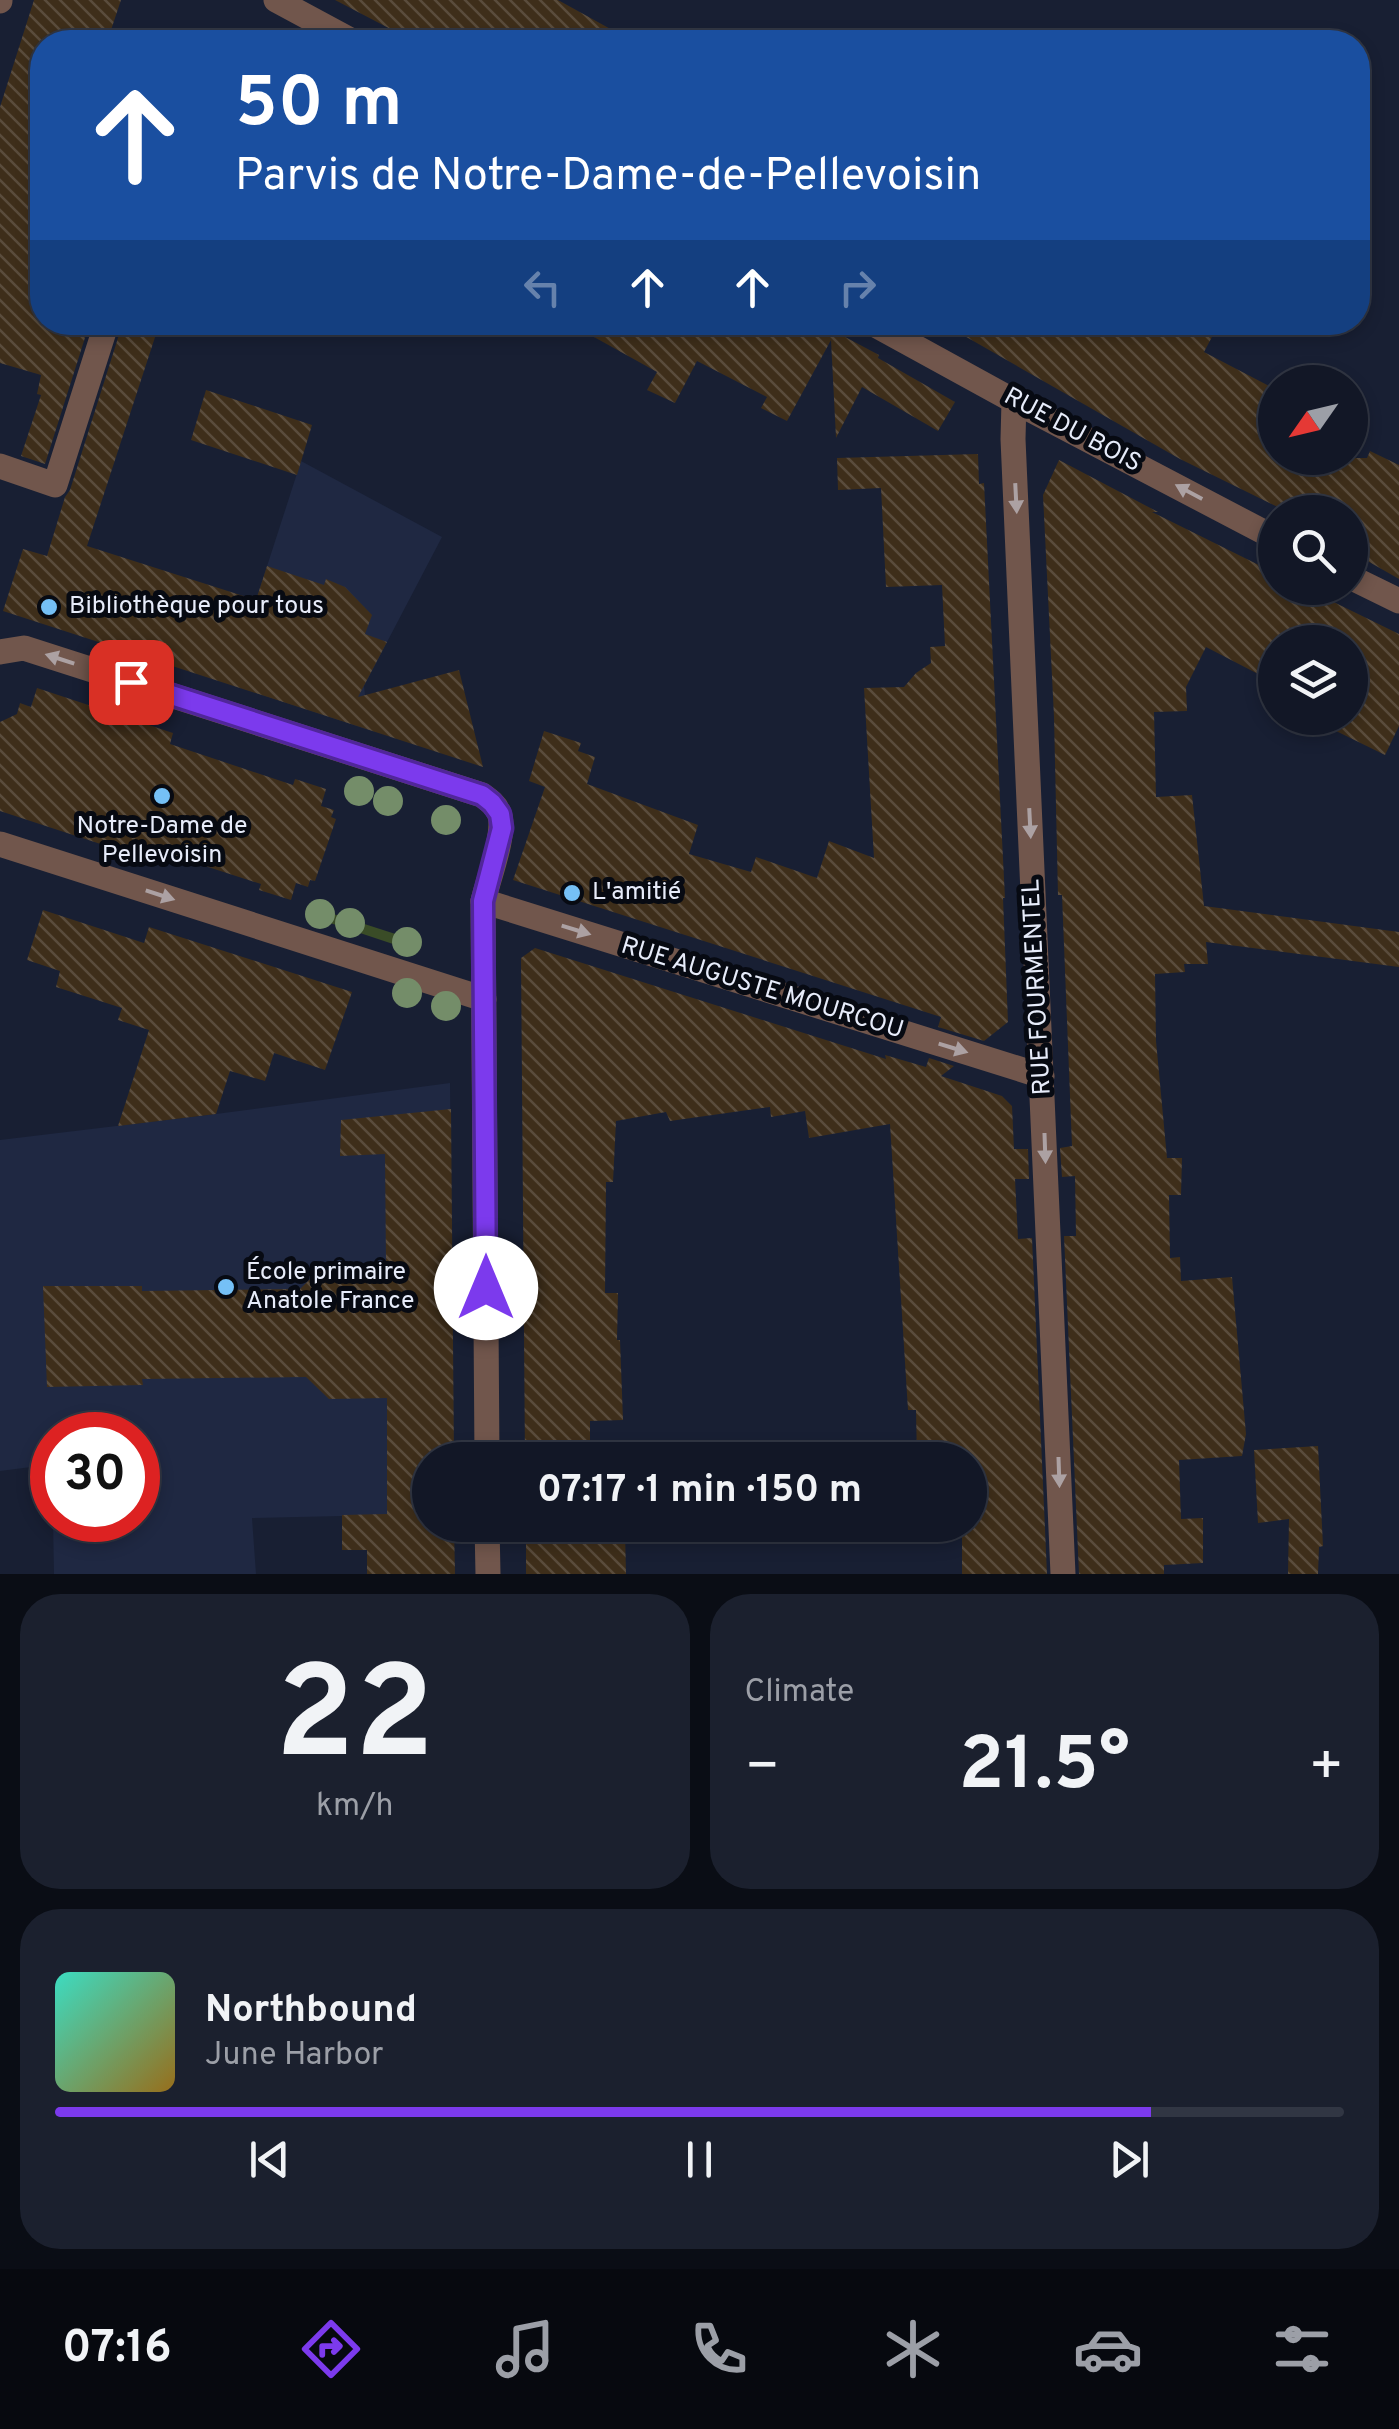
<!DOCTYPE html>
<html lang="en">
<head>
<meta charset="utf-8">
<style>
	body { margin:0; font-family:Overpass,sans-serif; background:#1b202e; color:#f1f3f6; height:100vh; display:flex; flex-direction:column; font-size:38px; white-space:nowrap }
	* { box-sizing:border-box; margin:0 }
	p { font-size:32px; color:#9c9fa7 }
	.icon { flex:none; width:55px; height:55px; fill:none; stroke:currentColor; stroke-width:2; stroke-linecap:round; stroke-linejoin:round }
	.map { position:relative; height:1574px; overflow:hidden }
	.details { display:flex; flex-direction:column; gap:20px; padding:20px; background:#0a0d15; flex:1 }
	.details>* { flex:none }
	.top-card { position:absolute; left:30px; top:30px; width:1340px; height:305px; border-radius:40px; box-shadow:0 5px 15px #0003,0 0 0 2px #313643; background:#1a4fa0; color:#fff; overflow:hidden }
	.needle { width:65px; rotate:236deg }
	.buttons { position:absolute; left:1258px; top:365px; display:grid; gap:20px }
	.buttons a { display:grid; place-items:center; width:110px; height:110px; border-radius:50%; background:#121726; box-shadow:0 5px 15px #0003,0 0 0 2px #313643; font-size:50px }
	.speed { position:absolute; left:30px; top:1412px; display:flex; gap:20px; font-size:50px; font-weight:700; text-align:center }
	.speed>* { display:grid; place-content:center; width:130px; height:130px; border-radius:50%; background:#121726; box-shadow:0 5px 15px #0003,0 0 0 2px #313643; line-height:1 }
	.speed .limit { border:15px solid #d22; background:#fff; color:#111 }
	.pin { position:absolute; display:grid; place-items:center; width:85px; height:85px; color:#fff; margin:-42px; border-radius:20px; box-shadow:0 5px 15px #0006 }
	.me { position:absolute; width:110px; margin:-55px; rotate:0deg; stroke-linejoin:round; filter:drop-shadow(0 0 8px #0008) }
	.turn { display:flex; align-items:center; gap:35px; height:210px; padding:0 40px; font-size:45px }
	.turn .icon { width:130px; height:130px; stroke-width:2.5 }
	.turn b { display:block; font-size:70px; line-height:85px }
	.lanes { display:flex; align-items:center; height:95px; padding:0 40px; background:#0003; justify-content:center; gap:50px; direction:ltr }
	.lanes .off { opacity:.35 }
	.big { font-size:75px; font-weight:700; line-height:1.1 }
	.details .tile { flex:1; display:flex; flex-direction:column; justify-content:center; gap:15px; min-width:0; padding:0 35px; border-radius:40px; background:#1b202e }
	.details .dial { align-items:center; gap:0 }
	.dial b { font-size:130px; line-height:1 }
	.song { display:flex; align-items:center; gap:30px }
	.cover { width:120px; height:120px; border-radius:15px; background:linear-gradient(135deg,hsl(170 70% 55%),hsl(40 70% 35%)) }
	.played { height:10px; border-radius:5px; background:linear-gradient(90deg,#7c3aed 85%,#313643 85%) }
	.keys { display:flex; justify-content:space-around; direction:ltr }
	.heat { display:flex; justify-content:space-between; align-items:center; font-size:55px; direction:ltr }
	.details .tiles { flex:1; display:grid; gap:20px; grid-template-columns:1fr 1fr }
	.tile:last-child { grid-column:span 2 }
	.trip { position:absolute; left:412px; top:1442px; width:575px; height:100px; border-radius:50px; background:#121726; box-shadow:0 5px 15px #0003,0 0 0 2px #313643; font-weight:700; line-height:100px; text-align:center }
	.tabs { display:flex; height:160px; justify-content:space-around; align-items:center; background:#07090f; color:#9c9fa7 }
	.tabs .icon { width:70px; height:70px }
	.tabs .on { color:#7c3aed }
	.tabs b { font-size:45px; color:#f1f3f6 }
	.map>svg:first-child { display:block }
</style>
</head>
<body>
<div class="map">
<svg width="1399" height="1574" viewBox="0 0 1399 1574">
	<defs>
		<pattern id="building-back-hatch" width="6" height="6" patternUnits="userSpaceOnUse" patternTransform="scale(2.5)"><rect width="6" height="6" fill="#3e2e1a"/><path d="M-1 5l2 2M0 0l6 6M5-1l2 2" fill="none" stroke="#5a4c3c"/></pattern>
	</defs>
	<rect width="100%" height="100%" fill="#181f33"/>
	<g fill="#1f2842">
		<polygon points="301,461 442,537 364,686 369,730 229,684"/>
		<polygon points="450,1083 454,1460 430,1460 430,1514 252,1518 256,1574 54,1574 53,1520 138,1520 138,1435 52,1435 52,1511 51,1492 33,1494 31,1467 0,1471 0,1140 216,1114"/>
	</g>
	<polygon fill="#3a4c27" points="318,909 411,939 408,949 315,918"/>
	<g fill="url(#building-back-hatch)">
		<polygon points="34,0 121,0 107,42 42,42 42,322 90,322 45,464 21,456 41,395 37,394 41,375 0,363 0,107"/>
		<polygon points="335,0 558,0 634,42 395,42 400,34"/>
		<polygon points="123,322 141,322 158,328 87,546 256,600 267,566 324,585 326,579 345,587 372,615 365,634 387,642 358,697 459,670 483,767 3,611 23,549 47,556 65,497 70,490"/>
		<polygon points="567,322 817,322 879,355 878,358 955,402 938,431 862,387 836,438 831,340 787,421 761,408 767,397 697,361 675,403 647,390 657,372"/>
		<polygon points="940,322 1191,322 1213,335 1204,352 1275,389 1275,458 1367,458 1370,451 1399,465 1399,579 1350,551 1350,512 1288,512 1180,459"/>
		<polygon points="206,390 312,425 297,475 191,440"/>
		<polygon points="978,454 979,484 984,483 1005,898 1003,898 1008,1022 984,1041 938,1027 941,1017 513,880 545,787 529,781 544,731 581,743 578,751 595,757 587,784 698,825 689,854 751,872 756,857 817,878 829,841 874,858 864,688 904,687 916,673 931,663 930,647 945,646 942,585 886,587 881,488 838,490 837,458"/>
		<polygon points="1059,460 1158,512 1152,512 1275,573 1275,588 1305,588 1399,634 1399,726 1385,755 1336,731 1342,718 1350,718 1350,642 1275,642 1260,675 1206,647 1186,687 1187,711 1154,712 1156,797 1192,795 1204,906 1399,932 1399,967 1206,942 1208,964 1184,964 1185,972 1155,974 1156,1041 1167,1158 1182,1158 1181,1195 1169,1195 1170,1258 1180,1257 1181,1281 1232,1277 1246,1434 1242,1456 1179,1460 1181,1519 1203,1518 1203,1563 1164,1565 1164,1574 1079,1574 1064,1236 1076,1236 1075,1176 1062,1177 1060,1148 1072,1146 1062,895 1058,895 1054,717 1043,495"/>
		<polygon points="37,688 173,733 170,744 293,785 295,779 326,789 321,806 334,810 331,817 336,819 315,881 310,880 308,887 296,883 291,900 259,890 261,884 137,844 134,855 0,811 0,722 17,714 20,703 31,707"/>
		<polygon points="43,910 144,943 149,927 352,992 325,1070 274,1053 265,1081 230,1071 216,1114 118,1126 149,1030 118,1020 122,1008 56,987 60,971 27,960"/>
		<polygon points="535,948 886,1059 885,1055 926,1067 929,1058 954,1066 941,1076 1002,1096 1012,1106 1014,1149 1028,1149 1029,1179 1015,1179 1018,1239 1032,1238 1047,1574 962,1574 962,1525 970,1525 970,1460 917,1460 916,1410 908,1410 890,1124 809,1138 805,1111 771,1117 770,1107 670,1121 666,1112 616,1121 613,1182 606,1182 605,1293 618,1293 617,1340 620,1340 623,1420 590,1421 590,1460 525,1460 521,958"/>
		<polygon points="451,1109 454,1460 430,1460 430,1525 454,1525 455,1574 367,1574 367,1550 342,1550 342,1515 387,1514 387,1398 329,1399 306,1377 142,1379 143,1385 47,1387 43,1286 142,1286 142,1291 300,1289 323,1266 386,1265 385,1154 340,1156 341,1120"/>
		<polygon points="1318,1446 1323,1546 1319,1547 1318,1574 1288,1574 1289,1519 1258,1523 1254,1450"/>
		<polygon points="526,1525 617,1525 617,1531 625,1530 626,1574 526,1574"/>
	</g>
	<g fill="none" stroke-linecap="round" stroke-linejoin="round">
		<g stroke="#71564c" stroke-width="25">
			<polyline points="276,0 354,42"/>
			<polyline points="0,1 0,0"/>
			<polyline points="870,322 1014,401 1275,538"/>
			<polyline points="1014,401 1013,439 1063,1574"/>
			<polyline points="0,466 55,485 107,322"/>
			<polyline points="1350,577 1399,601"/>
			<path d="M0,652l24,-4 458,147c7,5 14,10 17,18 8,18 -11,67 -16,88l4,559"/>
			<polyline points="0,844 484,999"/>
			<polyline points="483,901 1042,1076"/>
			<polyline points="487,1525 488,1574"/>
		</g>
	</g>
	<g fill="#748d69">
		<circle cx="359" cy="791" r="15"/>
		<circle cx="388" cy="801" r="15"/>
		<circle cx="446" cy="820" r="15"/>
		<circle cx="320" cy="914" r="15"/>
		<circle cx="350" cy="923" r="15"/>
		<circle cx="407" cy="942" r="15"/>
		<circle cx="407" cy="993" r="15"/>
		<circle cx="446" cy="1006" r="15"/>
	</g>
	<defs><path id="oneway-solid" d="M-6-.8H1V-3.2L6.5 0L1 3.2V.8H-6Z" transform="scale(2.5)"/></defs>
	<g fill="#aca1a3">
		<use href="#oneway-solid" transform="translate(1189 492) rotate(-152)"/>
		<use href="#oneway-solid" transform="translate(1016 498) rotate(87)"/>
		<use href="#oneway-solid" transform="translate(60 659) rotate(-162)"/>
		<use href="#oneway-solid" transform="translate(1030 823) rotate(87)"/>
		<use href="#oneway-solid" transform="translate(160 895) rotate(18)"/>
		<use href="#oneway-solid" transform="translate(576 930) rotate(17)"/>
		<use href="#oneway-solid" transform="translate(953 1048) rotate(17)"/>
		<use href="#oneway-solid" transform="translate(1045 1148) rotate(88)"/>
		<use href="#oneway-solid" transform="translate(1059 1472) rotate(88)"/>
	</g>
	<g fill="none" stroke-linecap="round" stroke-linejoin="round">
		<g stroke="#51269a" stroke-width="25">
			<polyline id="route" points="131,682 482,795 492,803 500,814 502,828 483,901 486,1288"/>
		</g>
		<use href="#route" stroke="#7c3aed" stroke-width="18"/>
	</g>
	<g fill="#75c0f6" stroke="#070a12" stroke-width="4">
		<circle cx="49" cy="607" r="10"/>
		<circle cx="162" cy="796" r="10"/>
		<circle cx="572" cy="893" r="10"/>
		<circle cx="226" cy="1287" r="10"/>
	</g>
	<g text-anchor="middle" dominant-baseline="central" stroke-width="10" stroke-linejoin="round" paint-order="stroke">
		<g font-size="25" fill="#e7ecfa" stroke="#070a12">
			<text transform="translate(1072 431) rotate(28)">RUE DU BOIS</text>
			<text transform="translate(1038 987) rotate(-93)">RUE FOURMENTEL</text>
			<text transform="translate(762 989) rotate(17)">RUE AUGUSTE MOURCOU</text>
		</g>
		<g font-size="25" fill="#e7ecfa" stroke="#070a12" text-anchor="start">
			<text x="69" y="607">Bibliothèque pour tous</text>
			<text x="162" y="827" text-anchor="middle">Notre-Dame de<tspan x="162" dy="29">Pellevoisin</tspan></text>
			<text x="592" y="893">L'amitié</text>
			<text x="246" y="1273">École primaire<tspan x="246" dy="29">Anatole France</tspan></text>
		</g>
	</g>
</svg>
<div class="buttons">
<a><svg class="needle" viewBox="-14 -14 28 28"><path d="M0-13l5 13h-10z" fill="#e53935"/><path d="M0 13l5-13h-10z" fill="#9c9fa7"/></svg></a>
<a><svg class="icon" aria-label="search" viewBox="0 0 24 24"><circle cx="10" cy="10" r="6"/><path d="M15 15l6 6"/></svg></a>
<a><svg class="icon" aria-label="layers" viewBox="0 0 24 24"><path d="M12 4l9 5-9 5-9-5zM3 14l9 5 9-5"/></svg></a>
</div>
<div class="speed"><div class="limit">30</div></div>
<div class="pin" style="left:131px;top:682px;background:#d93025"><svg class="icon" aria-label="arrive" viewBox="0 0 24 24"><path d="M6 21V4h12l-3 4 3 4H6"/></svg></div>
<svg class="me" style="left:486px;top:1288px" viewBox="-20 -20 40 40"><circle r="19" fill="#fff"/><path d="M0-13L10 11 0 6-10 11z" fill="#7c3aed"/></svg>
<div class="trip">07:17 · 1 min · 150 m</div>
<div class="top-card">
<div class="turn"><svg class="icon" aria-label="ahead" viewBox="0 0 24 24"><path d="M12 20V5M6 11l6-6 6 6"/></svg><div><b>50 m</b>Parvis de Notre-Dame-de-Pellevoisin</div></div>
<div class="lanes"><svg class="icon off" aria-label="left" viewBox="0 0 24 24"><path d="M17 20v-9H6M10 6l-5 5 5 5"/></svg><svg class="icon" aria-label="ahead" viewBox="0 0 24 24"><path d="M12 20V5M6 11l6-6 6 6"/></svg><svg class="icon" aria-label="ahead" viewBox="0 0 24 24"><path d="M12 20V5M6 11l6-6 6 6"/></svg><svg class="icon off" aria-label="right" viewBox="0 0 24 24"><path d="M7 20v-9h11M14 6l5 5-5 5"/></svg></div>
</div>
</div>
<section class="details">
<div class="tiles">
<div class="tile dial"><b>22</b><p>km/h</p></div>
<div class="tile"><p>Climate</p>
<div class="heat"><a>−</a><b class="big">21.5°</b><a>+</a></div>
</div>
<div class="tile">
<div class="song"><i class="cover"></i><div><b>Northbound</b><p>June Harbor</p></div></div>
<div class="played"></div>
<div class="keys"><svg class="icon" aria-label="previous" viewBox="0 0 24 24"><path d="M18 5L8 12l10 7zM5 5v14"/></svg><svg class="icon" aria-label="pause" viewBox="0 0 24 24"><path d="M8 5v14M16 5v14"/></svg><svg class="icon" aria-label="next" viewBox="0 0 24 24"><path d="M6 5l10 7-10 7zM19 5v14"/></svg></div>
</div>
</div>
</section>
<nav class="tabs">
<b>07:16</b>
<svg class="icon on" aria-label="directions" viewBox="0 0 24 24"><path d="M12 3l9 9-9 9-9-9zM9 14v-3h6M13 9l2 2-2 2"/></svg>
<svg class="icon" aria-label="music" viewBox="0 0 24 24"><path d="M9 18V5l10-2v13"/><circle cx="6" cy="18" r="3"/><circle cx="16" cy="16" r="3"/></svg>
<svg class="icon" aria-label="phone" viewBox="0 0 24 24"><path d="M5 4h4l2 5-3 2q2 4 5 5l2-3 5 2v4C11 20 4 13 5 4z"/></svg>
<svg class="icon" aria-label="climate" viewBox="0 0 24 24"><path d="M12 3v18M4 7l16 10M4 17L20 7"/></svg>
<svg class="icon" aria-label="car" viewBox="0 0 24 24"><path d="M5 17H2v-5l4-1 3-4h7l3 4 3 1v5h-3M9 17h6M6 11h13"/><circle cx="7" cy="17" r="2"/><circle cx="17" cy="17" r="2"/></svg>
<svg class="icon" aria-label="filters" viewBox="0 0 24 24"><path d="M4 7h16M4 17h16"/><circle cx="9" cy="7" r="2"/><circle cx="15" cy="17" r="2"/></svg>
</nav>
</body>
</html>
